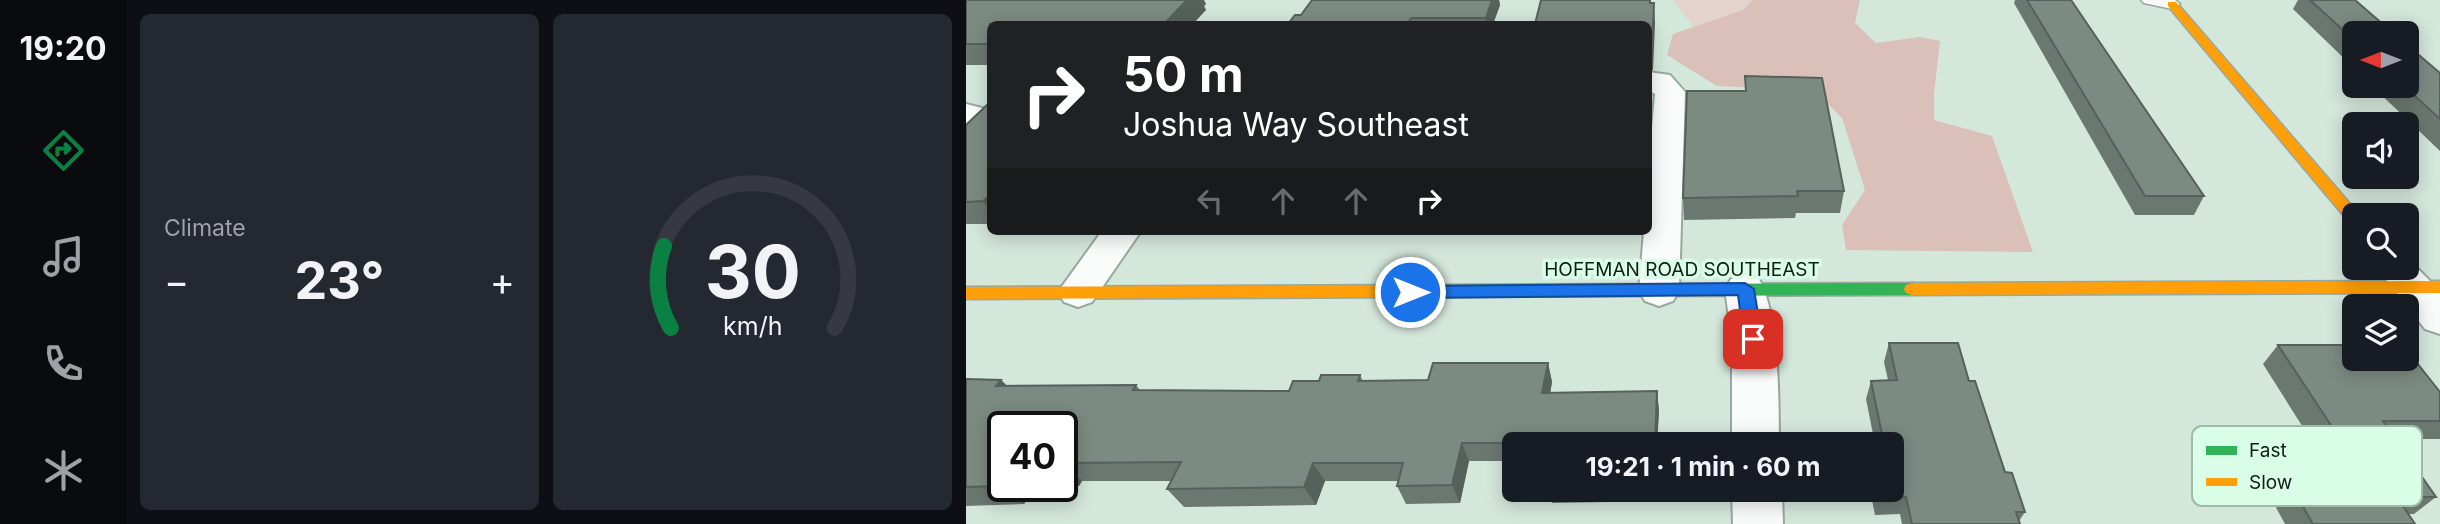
<!DOCTYPE html>
<html lang="en">
<head>
<meta charset="utf-8">
<style>
	body { margin:0; font-family:Inter,sans-serif; background:#242831; color:#f1f3f6; height:100vh; display:flex; flex-direction:column; font-size:26px; white-space:nowrap }
	* { box-sizing:border-box; margin:0 }
	p { font-size:23px; color:#9ea1a6 }
	.icon { flex:none; width:38px; height:38px; fill:none; stroke:currentColor; stroke-width:2; stroke-linecap:round; stroke-linejoin:round }
	.map { position:relative; flex:1; overflow:hidden }
	.side { display:flex; flex-direction:column; gap:14px; padding:14px; background:#0d0f14; width:840px }
	.side>* { flex:none }
	.hud { position:absolute; left:21px; top:21px; width:665px; height:214px; border-radius:10px; box-shadow:0 4px 18px #0003; background:#202124; color:#fff; overflow:hidden }
	.needle { width:46px; rotate:270deg }
	.fabs { position:absolute; left:1376px; top:21px; display:grid; gap:14px }
	.fabs a { display:grid; place-items:center; width:77px; height:77px; border-radius:10px; background:#171b24; box-shadow:0 4px 18px #0003; font-size:35px }
	.speed { position:absolute; left:21px; top:411px; display:flex; gap:14px; font-size:35px; font-weight:700; text-align:center }
	.speed>* { display:grid; place-content:center; width:91px; height:91px; border-radius:50%; background:#171b24; box-shadow:0 4px 18px #0003; line-height:1 }
	.speed .limit { border:4px solid #111; border-radius:10px; background:#fff; color:#111 }
	.pin { position:absolute; display:grid; place-items:center; width:60px; height:60px; color:#fff; margin:-30px; border-radius:14px; box-shadow:0 4px 10px #0006 }
	.me { position:absolute; width:77px; margin:-38px; rotate:90deg; stroke-linejoin:round; filter:drop-shadow(0 0 5px #0008) }
	.turn { display:flex; align-items:center; gap:24px; height:147px; padding:0 21px; font-size:32px }
	.turn .icon { width:91px; height:91px; stroke-width:2.5 }
	.turn b { display:block; font-size:49px; line-height:60px }
	.lanes { display:flex; align-items:center; height:66px; padding:0 21px; background:#0003; justify-content:center; gap:35px; direction:ltr }
	.lanes .off { opacity:.35 }
	.big { font-size:52px; font-weight:700; line-height:1.1 }
	.side .widget { flex:1; display:flex; flex-direction:column; justify-content:center; gap:10px; min-width:0; padding:0 24px; border-radius:10px; background:#242831 }
	.side .dial { align-items:center; gap:0 }
	.dial svg { height:182px; overflow:visible; fill:none; stroke:#363941; stroke-width:7; stroke-linecap:round; text-anchor:middle }
	.dial text { fill:#f1f3f6; stroke:none }
	.heat { display:flex; justify-content:space-between; align-items:center; font-size:38px; direction:ltr }
	.side .tiles { flex:1; display:grid; gap:14px; grid-template-columns:repeat(2,1fr) }
	.trip { position:absolute; left:536px; top:432px; width:402px; height:70px; border-radius:10px; background:#171b24; box-shadow:0 4px 18px #0003; font-weight:700; line-height:70px; text-align:center }
	main { display:flex; flex:1; min-height:0 }
	.tabs { display:flex; flex-direction:column; width:126px; justify-content:space-around; align-items:center; background:#090b0e; color:#9ea1a6 }
	.tabs .icon { width:49px; height:49px }
	.tabs .selected { color:#0b8043 }
	.tabs b { font-size:32px; color:#f1f3f6 }
	.map>svg:first-child { display:block }
</style>
</head>
<body>
<main>
<nav class="tabs">
<b>19:20</b>
<svg class="icon selected" aria-label="directions" viewBox="0 0 24 24"><path d="M12 3l9 9-9 9-9-9zM9 14v-3h6M13 9l2 2-2 2"/></svg>
<svg class="icon" aria-label="music" viewBox="0 0 24 24"><path d="M9 18V5l10-2v13"/><circle cx="6" cy="18" r="3"/><circle cx="16" cy="16" r="3"/></svg>
<svg class="icon" aria-label="phone" viewBox="0 0 24 24"><path d="M5 4h4l2 5-3 2q2 4 5 5l2-3 5 2v4C11 20 4 13 5 4z"/></svg>
<svg class="icon" aria-label="climate" viewBox="0 0 24 24"><path d="M12 3v18M4 7l16 10M4 17L20 7"/></svg>
</nav>
<section class="side">
<div class="tiles">
<div class="widget"><p>Climate</p>
<div class="heat"><a>−</a><b class="big">23°</b><a>+</a></div>
</div>
<div class="widget dial"><svg viewBox="0 0 100 80">
<path d="M14 69A42 42 0 1 1 86 69"/>
<path d="M14 69A42 42 0 0 1 11 33" stroke="#0b8043"/>
<text x="50" y="56" font-size="32" font-weight="700">30</text>
<text x="50" y="72" font-size="11">km/h</text>
</svg></div>
</div>
</section>
<div class="map">
<svg width="1474" height="524" viewBox="0 0 1474 524">
	<rect width="100%" height="100%" fill="#d4e7db"/>
	<polygon fill="#e3d3cc" points="707,0 787,0 777,10 728,27"/>
	<polygon fill="#dac0b8" points="787,0 894,0 889,23 910,43 954,37 974,41 968,94 968,120 1026,136 1067,252 880,250 876,225 899,190 876,118 849,91 751,86 701,55 707,34 777,10"/>
	<g fill="none" stroke-linecap="round" stroke-linejoin="round">
		<g stroke="#99a89f" stroke-width="3">
			<polygon id="lane" points="1175,0 1209,0 1214,4 1206,9 1178,3"/>
		</g>
		<g stroke="#99a89f" stroke-width="4">
			<g id="street">
				<polygon points="682,72 704,75 719,92 713,291 707,301 693,306 679,301 673,291 678,231 682,231 682,172 689,94 682,90"/>
				<polygon points="0,104 24,110 24,128 0,126"/>
				<polygon points="136,231 175,231 126,302 112,307 98,302 92,292"/>
				<polygon points="1440,257 1474,291 1474,334 1459,329 1411,268 1440,268"/>
				<path d="M779,274l14,5c20,35 20,123 20,165h-47v-105l-7,-50 6,-10z"/>
				<polygon points="766,490 816,490 817,524 767,524"/>
			</g>
		</g>
		<g stroke="#99a89f" stroke-width="3">
			<polygon id="fast" points="946,283 952,285 954,289 952,293 946,295 458,297 452,295 450,291 452,287 458,285"/>
		</g>
		<g stroke="#99a89f" stroke-width="3">
			<g id="slow">
				<polygon points="1202,2 1210,2 1393,214 1388,215 1388,223 1383,222 1202,6"/>
				<polygon points="1474,281 1474,293 946,295 940,293 938,289 940,285 946,283"/>
				<polygon points="458,285 464,287 466,291 464,295 458,297 0,299 0,287"/>
			</g>
		</g>
		<use href="#lane" fill="#f9fbfa" fill-rule="evenodd"/>
		<use href="#street" fill="#f9fbfa" fill-rule="evenodd"/>
		<use href="#fast" fill="#30b455" fill-rule="evenodd"/>
		<use href="#slow" fill="#ff9f0a" fill-rule="evenodd"/>
	</g>
	<g fill="#6b7870">
		<polygon points="0,0 240,4 238,6 240,10 24,24 24,65 0,65"/>
		<polygon points="346,0 533,0 534,5 527,24 322,24 335,15"/>
		<polygon points="1049,0 1105,0 1238,196 1228,215 1169,215 1048,3"/>
		<polygon points="1332,0 1389,0 1388,68 1327,9"/>
		<polygon points="1474,73 1474,151 1406,86 1440,86"/>
		<polygon points="779,76 878,191 874,213 830,213 829,218 718,220 717,198 779,91"/>
		<polygon points="24,102 24,224 0,224 0,125"/>
		<polygon points="923,343 1003,381 1039,472 1059,512 1053,521 1054,524 936,524 934,514 909,515 904,490 926,490 926,444 909,444 900,399 905,381 922,380 918,362"/>
		<polygon points="1312,345 1429,363 1474,392 1474,439 1429,439 1470,497 1448,514 1442,514 1449,524 1319,524 1289,469 1305,451 1352,451 1297,364"/>
		<polygon points="582,363 586,382 584,393 691,391 693,411 691,444 548,444 548,461 503,461 494,503 440,504 431,486 432,481 359,481 350,505 218,507 201,489 206,481 116,481 113,486 96,486 96,427 37,427 37,486 70,486 58,504 0,506 0,379 35,380 41,386 170,385 174,390 323,391 353,381 394,375 397,381 462,380"/>
		<polygon points="582,490 682,490 677,494 644,494 643,502 586,503"/>
	</g>
	<g fill="#57615b">
		<polygon points="221,0 238,0 240,4 238,6 240,10 227,24 198,24"/>
		<polygon points="526,0 533,0 534,5 527,24 521,24 520,18"/>
		<polygon points="688,3 689,23 687,70 682,71 682,50"/>
		<polygon points="685,76 686,97 682,137 682,102"/>
		<polygon points="22,197 24,200 24,210 17,201"/>
		<polygon points="582,363 586,382 581,412 576,393"/>
		<polygon points="35,380 55,399 30,386"/>
		<polygon points="691,391 693,411 691,444 689,444"/>
		<polygon points="496,443 503,461 494,503 486,485"/>
		<polygon points="97,462 116,481 113,486 96,470"/>
		<polygon points="347,463 359,481 350,505 338,487"/>
		<polygon points="38,486 70,486 58,504"/>
		<polygon points="641,490 643,490 643,502"/>
	</g>
	<g fill="#7c8b82" stroke="#57615b" stroke-width="2">
		<polygon points="0,0 221,0 198,24 24,24 24,44 0,44"/>
		<polygon points="346,0 526,0 520,18 445,18 442,24 322,24 329,15 335,15"/>
		<polygon points="575,0 684,0 684,3 688,3 686,49 682,50 682,24 569,24"/>
		<polygon points="1061,0 1105,0 1238,196 1179,196"/>
		<polygon points="1344,0 1389,0 1427,33 1388,33 1388,40"/>
		<polygon points="1440,44 1474,73 1474,119 1438,86 1440,86"/>
		<polygon points="682,74 685,76 682,102"/>
		<polygon points="779,76 856,78 878,191 831,191 832,196 717,198 721,91 780,91"/>
		<polygon points="24,102 24,197 22,197 17,201 0,202 0,125"/>
		<polygon points="923,343 992,343 1003,381 1009,381 1039,472 1046,473 1059,512 1050,512 1054,524 946,524 940,497 914,498 913,490 926,490 926,444 918,444 905,381 931,380"/>
		<polygon points="1312,345 1388,345 1388,359 1425,359 1429,363 1451,363 1474,392 1474,421 1417,421 1470,497 1431,497 1449,524 1347,524 1305,451 1382,451"/>
		<polygon points="467,363 582,363 576,393 691,391 689,444 587,444 587,443 496,443 486,485 431,486 437,463 347,463 338,487 201,489 215,462 96,463 96,427 37,427 37,486 0,487 0,379 35,380 30,386 170,385 167,390 323,391 327,381 353,381 355,375 394,375 392,381 462,380"/>
	</g>
	<polygon fill="#1a73e8" stroke="#114b97" stroke-width="2" points="779,283 788,289 796,339 793,344 781,344 778,339 772,295 444,298 435,292 444,286"/>
	<g text-anchor="middle" dominant-baseline="central" stroke-width="7" stroke-linejoin="round" paint-order="stroke">
		<g font-size="19" fill="#111e16" stroke="#d9fde6">
			<text x="716" y="269">HOFFMAN ROAD SOUTHEAST</text>
		</g>
	</g>
	<rect x="1226" y="426" width="230" height="80" rx="10" fill="#d9fde6" stroke="#9dbaa8" stroke-width="2"/>
	<rect x="1240" y="446" width="31" height="9" fill="#30b455"/>
	<rect x="1240" y="478" width="31" height="8" fill="#ff9f0a"/>
	<g font-size="19" fill="#111e16">
		<text x="1283" y="457">Fast</text>
		<text x="1283" y="489">Slow</text>
	</g>
</svg>
<div class="fabs">
<a><svg class="needle" viewBox="-14 -14 28 28"><path d="M0-13l5 13h-10z" fill="#e53935"/><path d="M0 13l5-13h-10z" fill="#9ea1a6"/></svg></a>
<a><svg class="icon" aria-label="sound" viewBox="0 0 24 24"><path d="M4 9h4l5-4v14l-5-4H4zM17 9q2 3 0 6"/></svg></a>
<a><svg class="icon" aria-label="search" viewBox="0 0 24 24"><circle cx="10" cy="10" r="6"/><path d="M15 15l6 6"/></svg></a>
<a><svg class="icon" aria-label="layers" viewBox="0 0 24 24"><path d="M12 4l9 5-9 5-9-5zM3 14l9 5 9-5"/></svg></a>
</div>
<div class="speed"><div class="limit">40</div></div>
<div class="pin" style="left:787px;top:339px;background:#d93025"><svg class="icon" aria-label="arrive" viewBox="0 0 24 24"><path d="M6 21V4h12l-3 4 3 4H6"/></svg></div>
<svg class="me" style="left:444px;top:292px" viewBox="-20 -20 40 40"><circle r="17" fill="#1a73e8" stroke="#fff" stroke-width="3"/><path d="M0-11L8 9 0 5-8 9z" fill="#fff"/></svg>
<div class="trip">19:21 · 1 min · 60 m</div>
<div class="hud">
<div class="turn"><svg class="icon" aria-label="right" viewBox="0 0 24 24"><path d="M7 20v-9h11M14 6l5 5-5 5"/></svg><div><b>50 m</b>Joshua Way Southeast</div></div>
<div class="lanes"><svg class="icon off" aria-label="left" viewBox="0 0 24 24"><path d="M17 20v-9H6M10 6l-5 5 5 5"/></svg><svg class="icon off" aria-label="ahead" viewBox="0 0 24 24"><path d="M12 20V5M6 11l6-6 6 6"/></svg><svg class="icon off" aria-label="ahead" viewBox="0 0 24 24"><path d="M12 20V5M6 11l6-6 6 6"/></svg><svg class="icon" aria-label="right" viewBox="0 0 24 24"><path d="M7 20v-9h11M14 6l5 5-5 5"/></svg></div>
</div>
</div>
</main>
</body>
</html>
